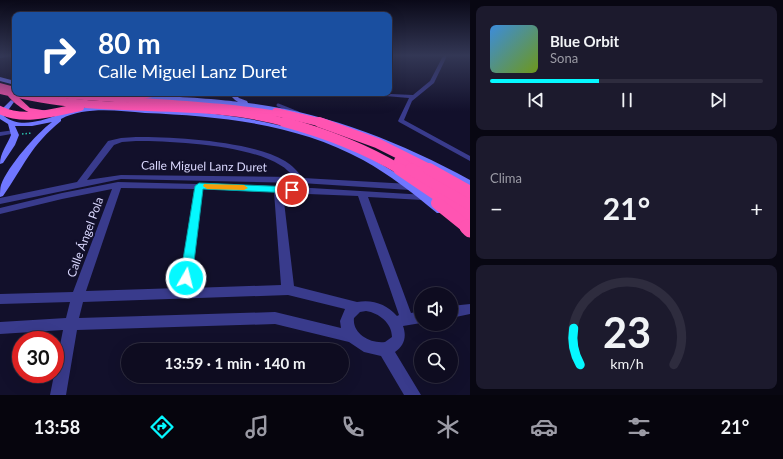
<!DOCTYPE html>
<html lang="es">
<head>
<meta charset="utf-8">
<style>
	body { margin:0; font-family:Lato,sans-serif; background:#1c1a2d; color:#f1f3f6; height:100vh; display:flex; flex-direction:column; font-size:15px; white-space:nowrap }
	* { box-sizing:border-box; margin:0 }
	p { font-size:13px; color:#9b9ba5 }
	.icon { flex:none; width:22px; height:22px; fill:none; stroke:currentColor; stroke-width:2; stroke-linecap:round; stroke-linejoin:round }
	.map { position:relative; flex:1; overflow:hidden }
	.details { display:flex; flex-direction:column; gap:6px; padding:6px; background:#080712; width:313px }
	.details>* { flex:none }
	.hud { position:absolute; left:12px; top:12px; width:380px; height:84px; border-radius:8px; box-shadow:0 4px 16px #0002,0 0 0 1px #2e2c3e; background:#1a4fa0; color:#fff; overflow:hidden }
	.buttons { position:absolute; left:414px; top:287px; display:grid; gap:8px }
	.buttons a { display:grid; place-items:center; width:44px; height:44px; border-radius:50%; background:#0e0c20; box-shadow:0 4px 16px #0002,0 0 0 1px #2e2c3e; font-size:20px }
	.speed { position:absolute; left:12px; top:331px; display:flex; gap:8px; font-size:20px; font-weight:700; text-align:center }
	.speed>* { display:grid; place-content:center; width:52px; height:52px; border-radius:50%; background:#0e0c20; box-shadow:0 4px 16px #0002,0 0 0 1px #2e2c3e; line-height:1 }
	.speed .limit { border:6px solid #d22; background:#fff; color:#111 }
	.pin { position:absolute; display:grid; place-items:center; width:34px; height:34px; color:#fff; margin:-17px; border:2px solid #fff; border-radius:50%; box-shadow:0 1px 4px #0007 }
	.me { position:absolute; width:44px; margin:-22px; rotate:8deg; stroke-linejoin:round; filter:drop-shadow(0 0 3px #0008) }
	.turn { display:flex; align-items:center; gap:14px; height:84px; padding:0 20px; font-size:18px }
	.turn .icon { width:52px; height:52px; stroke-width:2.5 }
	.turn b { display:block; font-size:28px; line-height:34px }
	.big { font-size:30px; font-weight:700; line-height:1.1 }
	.details .card { flex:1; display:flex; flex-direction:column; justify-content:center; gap:6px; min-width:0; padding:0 14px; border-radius:8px; background:#1c1a2d }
	.details .dial { align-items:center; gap:0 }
	.dial svg { height:104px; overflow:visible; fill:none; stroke:#2e2c3e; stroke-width:7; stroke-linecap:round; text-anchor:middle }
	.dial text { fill:#f1f3f6; stroke:none }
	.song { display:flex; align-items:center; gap:12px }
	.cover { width:48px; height:48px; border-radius:6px; background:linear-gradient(135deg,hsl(210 70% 55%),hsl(80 70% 35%)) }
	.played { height:4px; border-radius:2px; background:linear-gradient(90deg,#05f8ff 40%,#2e2c3e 40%) }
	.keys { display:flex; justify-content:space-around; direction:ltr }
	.heat { display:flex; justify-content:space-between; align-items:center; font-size:22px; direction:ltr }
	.trip { position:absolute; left:121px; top:343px; width:228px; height:40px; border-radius:20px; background:#0e0c20; box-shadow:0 4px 16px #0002,0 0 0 1px #2e2c3e; font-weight:700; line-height:40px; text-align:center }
	.tabs { display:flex; height:64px; justify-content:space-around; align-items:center; background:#06050d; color:#9b9ba5 }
	.tabs .icon { width:28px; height:28px }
	.tabs .on { color:#05f8ff }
	.tabs b { font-size:18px; color:#f1f3f6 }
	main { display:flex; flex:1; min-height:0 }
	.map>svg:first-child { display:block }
</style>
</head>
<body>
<main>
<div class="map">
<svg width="470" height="395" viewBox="0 0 470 395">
	<rect width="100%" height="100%" fill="#12102b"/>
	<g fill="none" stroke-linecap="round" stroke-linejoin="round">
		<polyline stroke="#2bc2ae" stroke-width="1.5" stroke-dasharray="1.5 2" stroke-linecap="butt" points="22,134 32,133"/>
		<polyline stroke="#393b8c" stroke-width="3" points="278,105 298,113"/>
		<g fill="#393b8c" fill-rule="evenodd">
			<polygon points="0,56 14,56 0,58"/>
			<polygon points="443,56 447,56 434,83 412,101 404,120 470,156 470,161 399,122 398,121 409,98 373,95 370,93 413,95 430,81"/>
			<polygon points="15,130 17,131 17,133 0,136 0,132"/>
			<path d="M136,137c40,0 115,4 149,24 7,4 13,11 18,17l107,6 4,3 -4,3 -109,-7 -180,-4 -121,25v-6l77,-16 31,-41 13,-3zM136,141c38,0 112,4 144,24 6,3 10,8 14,12l-173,-2 -34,5 27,-35 8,-3z"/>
			<path d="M118,182l160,4 148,9 1,2 -4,3 -55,-3 43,116 10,-2v12l-18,3c4,11 1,20 -8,26l26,43h-17l-23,-39 -17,-4 -15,-10 -74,-18 -198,6 -11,65h-16l13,-65 -63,4v-12l66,-4 4,-16 -70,2v-10l73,-2 39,-103 -50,10 -62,15v-6l62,-15zM121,188l73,1 -15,99 -93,3zM203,189l71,3 7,93 -90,3zM283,193l75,3 41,119 -2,1c-10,-12 -25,-17 -40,-14l-63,-16zM288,295l57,14 -5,12 1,7 -66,-16 -196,6 4,-16zM366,311c13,2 26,12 26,26l-7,5c-14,2 -33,-8 -31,-24l6,-6z"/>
			<polygon points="470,304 470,314 451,318 451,306"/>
		</g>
		<g fill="#7077ff" fill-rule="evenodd">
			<polygon points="0,77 15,81 15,85 0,81"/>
			<path d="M47,93h21l5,2c-5,3 -21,1 -26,-2z"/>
			<path d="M228,93h6l5,5 8,3 1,2c80,10 152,39 222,77v7c-10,-3 -20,-11 -29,-16 -22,-11 -43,-22 -66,-31 -74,-31 -151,-37 -231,-39l-3,-2c8,-6 83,1 97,3l-3,-2z"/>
			<path d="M11,100l3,2 -10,14c24,19 59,-8 86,-9 22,-1 45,1 67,2 89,5 177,20 251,72 11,8 31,19 38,30l-1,2h-8c-23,-19 -47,-38 -74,-53 -66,-36 -143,-44 -218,-47 -27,-2 -59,-7 -84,6v2c-30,24 -37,45 -58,75l-3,1c0,-4 0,-9 1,-12 7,-19 35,-51 51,-63l-20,4h-17l4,9 -4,10 -12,18 -3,1c0,-11 7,-19 11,-29l-3,-11 -8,-5v-8z"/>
		</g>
		<g fill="#ff54b2" fill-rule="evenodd">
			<polygon points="0,83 15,87 15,91 0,87"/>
			<path d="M27,93c33,0 251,10 265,23l-4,2 -67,-9 -152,-10 -38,-4z"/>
			<path d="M9,94h6l15,14 18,3 4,2c-12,10 -36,-7 -44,-17z"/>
		</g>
		<g stroke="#ff54b2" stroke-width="8">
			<path d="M0,90c25,6 50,11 75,13 71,7 143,0 212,20"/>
			<polyline points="118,99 152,93"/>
			<path d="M0,110c24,12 55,2 80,-3"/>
			<polyline points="276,112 323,123"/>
		</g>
		<g stroke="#ff54b2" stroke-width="10">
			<path d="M284,122c41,11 80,26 117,48"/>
			<polyline points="319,122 377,143 431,170"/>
			<polyline points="399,161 413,170"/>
		</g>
		<g stroke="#ff54b2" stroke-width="12">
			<polyline points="399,169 470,217"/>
			<polyline points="411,169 470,204"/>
			<polyline points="429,169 470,192"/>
			<polyline points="437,203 468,228"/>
		</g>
		<polyline stroke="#ff54b2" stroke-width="15" points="467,227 470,230"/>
	</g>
	<linearGradient id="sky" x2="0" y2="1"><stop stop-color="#0a0918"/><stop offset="0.5" stop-color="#333755"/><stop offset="1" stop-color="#333755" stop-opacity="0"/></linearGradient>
	<rect width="470" height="111" fill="url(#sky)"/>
	<polygon fill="#05f8ff" stroke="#03a1a6" points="199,183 292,187 296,190 292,193 203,189 192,278 190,281 186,283 182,281 180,278 195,186"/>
	<polygon fill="#f59e0b" points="204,184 244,185 248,188 244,190 207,189 203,186"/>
	<g text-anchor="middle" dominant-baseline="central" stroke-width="4" stroke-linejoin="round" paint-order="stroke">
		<g font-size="12" fill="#dbd9ff" stroke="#12102b">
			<text transform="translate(204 166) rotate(1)">Calle Miguel Lanz Duret</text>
			<text transform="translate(85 237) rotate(-70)">Calle Ángel Pola</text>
		</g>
	</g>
</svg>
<div class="buttons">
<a><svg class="icon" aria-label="sound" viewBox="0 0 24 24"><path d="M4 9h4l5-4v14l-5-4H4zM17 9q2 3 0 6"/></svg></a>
<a><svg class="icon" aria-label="search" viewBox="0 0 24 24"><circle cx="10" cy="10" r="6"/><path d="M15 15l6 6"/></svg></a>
</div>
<div class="speed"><div class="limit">30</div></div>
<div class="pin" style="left:292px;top:190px;background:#d93025"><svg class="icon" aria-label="arrive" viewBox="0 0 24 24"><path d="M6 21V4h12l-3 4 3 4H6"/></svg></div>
<svg class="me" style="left:186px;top:278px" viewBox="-20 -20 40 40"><circle r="17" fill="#05f8ff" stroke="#fff" stroke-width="3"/><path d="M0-11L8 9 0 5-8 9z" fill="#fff"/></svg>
<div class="trip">13:59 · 1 min · 140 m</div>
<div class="hud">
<div class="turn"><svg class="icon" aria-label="right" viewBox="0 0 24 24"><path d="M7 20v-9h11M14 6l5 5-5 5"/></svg><div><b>80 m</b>Calle Miguel Lanz Duret</div></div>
</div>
</div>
<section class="details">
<div class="card">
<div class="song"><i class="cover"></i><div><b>Blue Orbit</b><p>Sona</p></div></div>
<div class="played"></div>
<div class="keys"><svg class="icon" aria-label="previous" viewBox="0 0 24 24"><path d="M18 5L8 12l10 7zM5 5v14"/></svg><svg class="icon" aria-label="pause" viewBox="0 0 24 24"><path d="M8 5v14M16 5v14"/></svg><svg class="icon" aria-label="next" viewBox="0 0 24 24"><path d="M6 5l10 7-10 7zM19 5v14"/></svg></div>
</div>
<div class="card"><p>Clima</p>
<div class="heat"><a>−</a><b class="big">21°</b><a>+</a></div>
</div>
<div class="card dial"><svg viewBox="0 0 100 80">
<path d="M14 69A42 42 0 1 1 86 69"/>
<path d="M14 69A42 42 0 0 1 9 41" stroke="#05f8ff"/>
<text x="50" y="56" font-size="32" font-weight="700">23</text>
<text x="50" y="72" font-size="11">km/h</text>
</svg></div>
</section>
</main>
<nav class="tabs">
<b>13:58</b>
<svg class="icon on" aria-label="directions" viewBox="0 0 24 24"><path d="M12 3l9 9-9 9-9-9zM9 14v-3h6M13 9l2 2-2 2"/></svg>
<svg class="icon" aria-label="music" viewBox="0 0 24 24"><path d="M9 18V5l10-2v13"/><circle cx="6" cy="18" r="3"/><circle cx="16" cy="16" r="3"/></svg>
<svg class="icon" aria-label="phone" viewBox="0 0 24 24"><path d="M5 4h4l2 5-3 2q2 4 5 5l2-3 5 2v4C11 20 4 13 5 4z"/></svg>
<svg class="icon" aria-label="climate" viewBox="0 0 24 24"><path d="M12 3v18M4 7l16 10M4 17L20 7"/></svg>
<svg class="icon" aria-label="car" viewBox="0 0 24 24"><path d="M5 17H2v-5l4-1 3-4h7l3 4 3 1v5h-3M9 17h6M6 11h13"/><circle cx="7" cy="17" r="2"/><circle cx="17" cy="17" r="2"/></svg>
<svg class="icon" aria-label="filters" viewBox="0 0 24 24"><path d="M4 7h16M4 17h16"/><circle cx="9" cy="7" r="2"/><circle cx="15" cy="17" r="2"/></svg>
<b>21°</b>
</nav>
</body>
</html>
